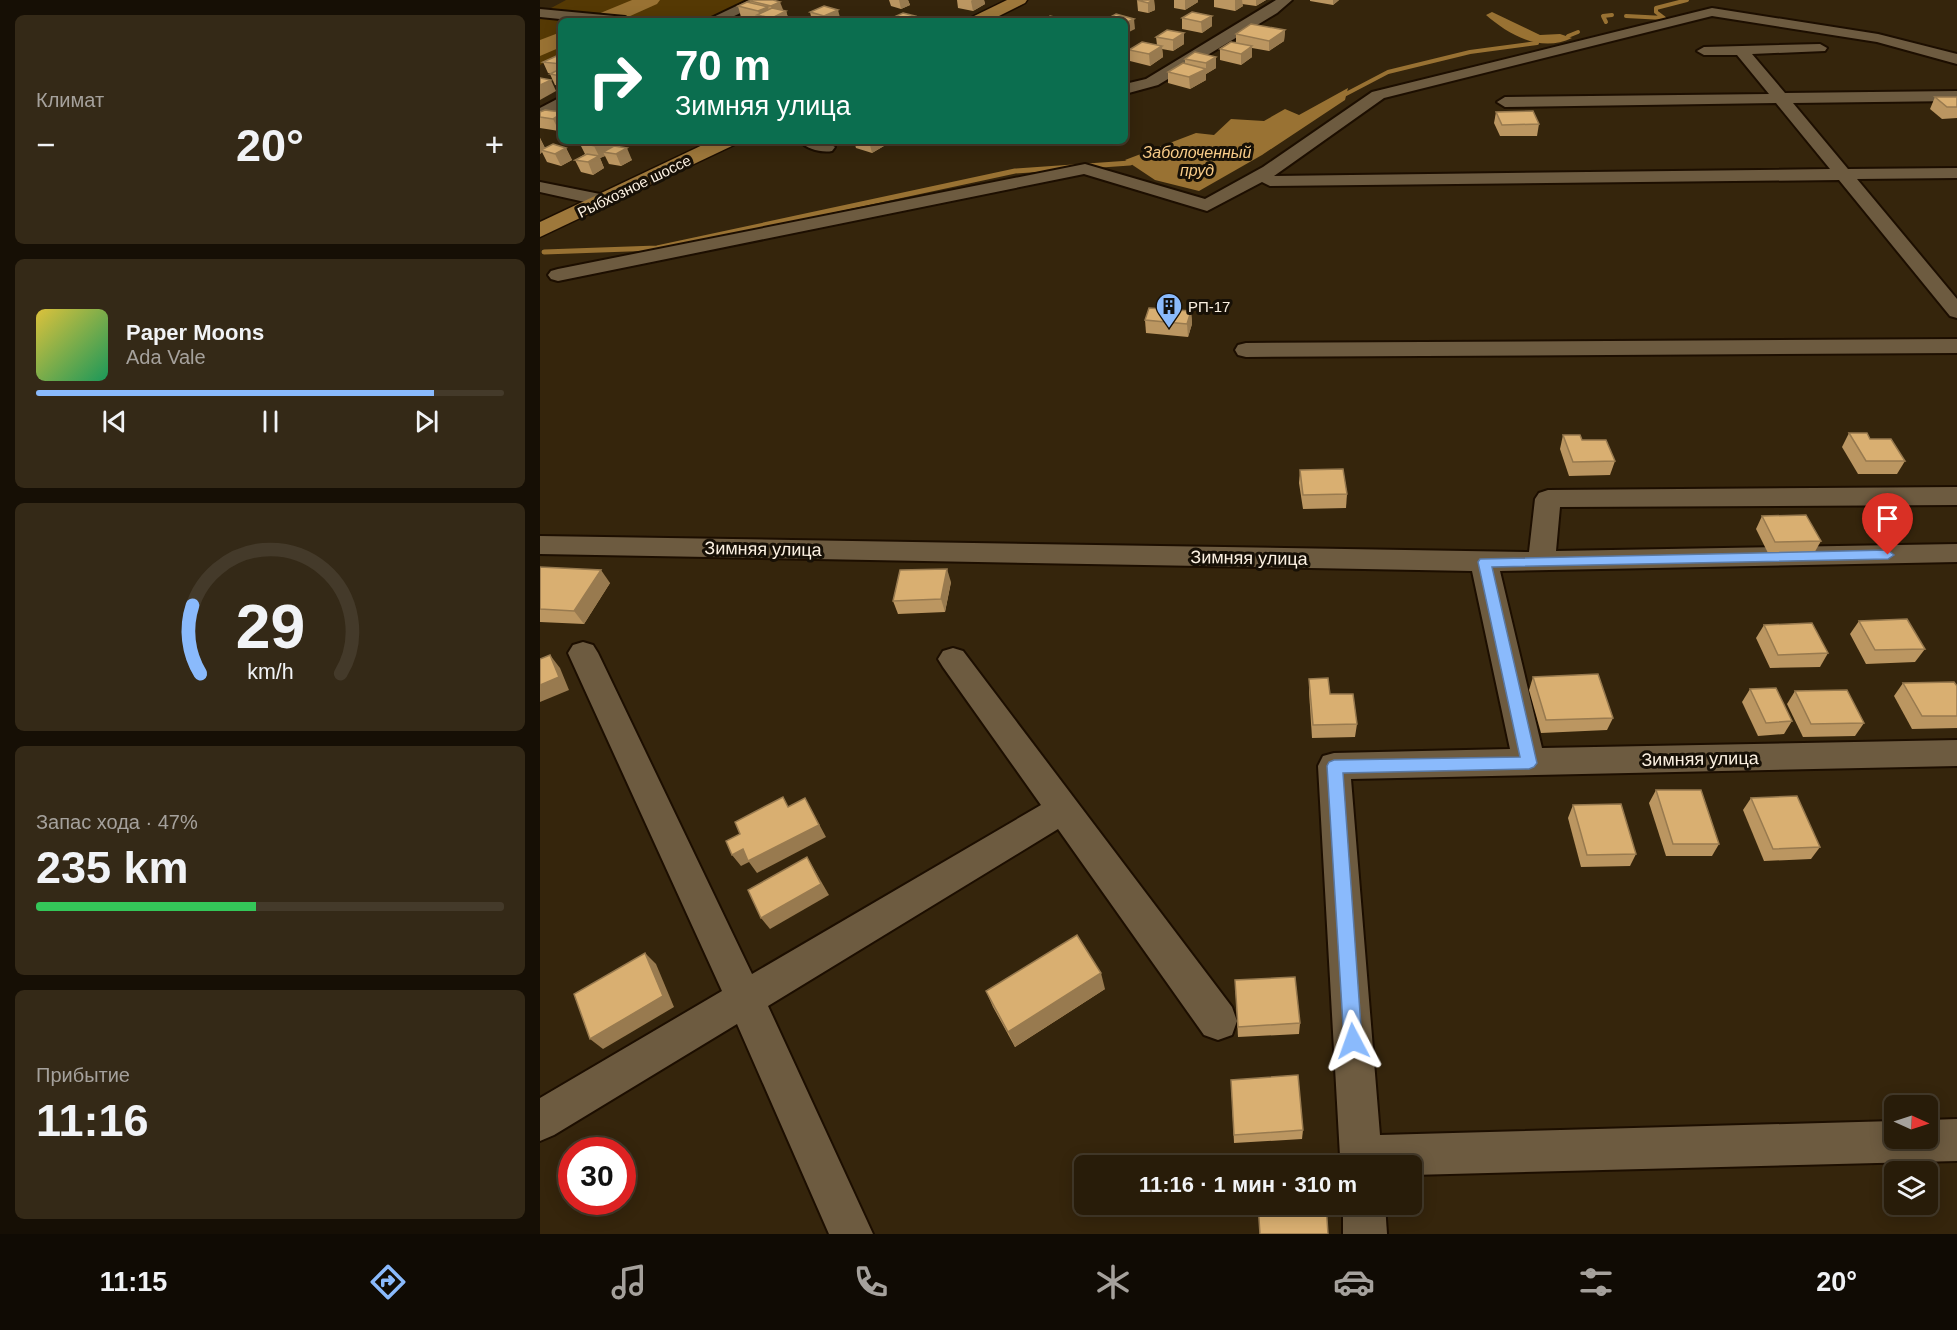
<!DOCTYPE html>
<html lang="ru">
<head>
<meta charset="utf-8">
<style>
	body { margin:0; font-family:Arial,sans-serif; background:#342917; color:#f1f3f6; height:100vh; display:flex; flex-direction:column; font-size:22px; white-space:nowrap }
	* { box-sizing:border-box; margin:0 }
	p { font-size:20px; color:#a5a19c }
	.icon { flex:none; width:33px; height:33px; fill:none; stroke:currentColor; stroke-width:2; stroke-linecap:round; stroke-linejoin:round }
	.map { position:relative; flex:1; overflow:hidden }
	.sheet { display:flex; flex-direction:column; gap:15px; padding:15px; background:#160f05; width:540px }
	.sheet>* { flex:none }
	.guide { position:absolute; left:18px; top:18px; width:570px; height:126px; border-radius:9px; box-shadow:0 3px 15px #0003,0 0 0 2px #443a2a; background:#0b6e4f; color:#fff; overflow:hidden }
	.needle { width:39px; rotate:93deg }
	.buttons { position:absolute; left:1344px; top:1095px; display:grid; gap:12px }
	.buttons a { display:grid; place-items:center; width:54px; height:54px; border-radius:9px; background:#281c09; box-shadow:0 3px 15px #0003,0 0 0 2px #443a2a; font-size:30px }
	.speed { position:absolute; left:18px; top:1137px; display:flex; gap:12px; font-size:30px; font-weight:700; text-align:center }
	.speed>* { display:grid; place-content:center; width:78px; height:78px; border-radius:50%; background:#281c09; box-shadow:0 3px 15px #0003,0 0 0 2px #443a2a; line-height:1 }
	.speed .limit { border:9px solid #d22; background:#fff; color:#111 }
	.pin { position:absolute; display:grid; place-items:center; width:51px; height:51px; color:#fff; margin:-62px -26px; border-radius:50% 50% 50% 0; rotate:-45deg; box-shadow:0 0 6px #0007 }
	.pin .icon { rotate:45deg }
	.me { position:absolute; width:66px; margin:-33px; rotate:356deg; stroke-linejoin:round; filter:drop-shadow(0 0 4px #0008) }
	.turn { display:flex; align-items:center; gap:21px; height:126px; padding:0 18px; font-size:27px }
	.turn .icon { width:78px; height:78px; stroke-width:2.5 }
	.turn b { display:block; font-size:42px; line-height:51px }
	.big { font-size:45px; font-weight:700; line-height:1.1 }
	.sheet .tile { flex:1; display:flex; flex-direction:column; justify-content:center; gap:9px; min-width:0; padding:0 21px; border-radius:9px; background:#342917 }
	.sheet .dial { align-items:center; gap:0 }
	.dial svg { height:156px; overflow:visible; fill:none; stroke:#443a2a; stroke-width:7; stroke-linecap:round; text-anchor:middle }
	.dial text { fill:#f1f3f6; stroke:none }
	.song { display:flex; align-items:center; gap:18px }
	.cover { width:72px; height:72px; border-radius:9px; background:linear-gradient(135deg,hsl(50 70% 55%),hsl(150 70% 35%)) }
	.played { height:6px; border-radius:3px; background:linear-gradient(90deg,#8abafc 85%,#443a2a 85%) }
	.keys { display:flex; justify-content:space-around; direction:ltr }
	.heat { display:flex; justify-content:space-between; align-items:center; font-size:33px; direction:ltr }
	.charge { height:9px; border-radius:4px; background:linear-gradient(90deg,#34c759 47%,#443a2a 0) }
	.trip { position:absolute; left:534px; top:1155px; width:348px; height:60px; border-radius:9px; background:#281c09; box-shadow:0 3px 15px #0003,0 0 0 2px #443a2a; font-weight:700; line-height:60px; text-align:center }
	.tab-bar { display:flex; height:96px; justify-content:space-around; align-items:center; background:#100b04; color:#a5a19c }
	.tab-bar .icon { width:42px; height:42px }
	.tab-bar .on { color:#8abafc }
	.tab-bar b { font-size:27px; color:#f1f3f6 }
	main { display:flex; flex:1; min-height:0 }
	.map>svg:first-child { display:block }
</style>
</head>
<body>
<main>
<section class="sheet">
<div class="tile"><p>Климат</p>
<div class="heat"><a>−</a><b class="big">20°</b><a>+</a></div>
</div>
<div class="tile">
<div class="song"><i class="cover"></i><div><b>Paper Moons</b><p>Ada Vale</p></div></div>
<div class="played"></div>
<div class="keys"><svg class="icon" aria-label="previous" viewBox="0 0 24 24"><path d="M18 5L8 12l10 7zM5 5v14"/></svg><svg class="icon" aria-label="pause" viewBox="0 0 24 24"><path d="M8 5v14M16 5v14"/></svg><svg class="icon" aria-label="next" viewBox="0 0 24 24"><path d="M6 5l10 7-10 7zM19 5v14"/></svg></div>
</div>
<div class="tile dial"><svg viewBox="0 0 100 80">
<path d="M14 69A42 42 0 1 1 86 69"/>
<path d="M14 69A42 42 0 0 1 10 34" stroke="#8abafc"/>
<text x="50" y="56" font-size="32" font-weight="700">29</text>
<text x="50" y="72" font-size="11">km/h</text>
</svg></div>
<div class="tile"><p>Запас хода · 47%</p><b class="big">235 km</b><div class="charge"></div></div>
<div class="tile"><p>Прибытие</p><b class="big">11:16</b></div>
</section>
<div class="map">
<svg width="1417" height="1234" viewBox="0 0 1417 1234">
	<rect width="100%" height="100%" fill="#35250c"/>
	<polygon fill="#553904" points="26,0 213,0 168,21 21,21 21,54 0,65 0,14"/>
	<g fill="#997233">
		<path d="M952,12l48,23 20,-1 12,4c-31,15 -63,-3 -86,-23z"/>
		<polygon points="808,88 805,100 722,155 659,191 615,180 585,160 656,133 674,135 691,119 724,121 745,109 759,115"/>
	</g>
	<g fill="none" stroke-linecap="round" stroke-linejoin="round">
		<g stroke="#997233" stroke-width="4">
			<polyline points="1086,16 1124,18 1116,12 1116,8 1147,0"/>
			<polyline points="1066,22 1063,16 1072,15"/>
			<polyline points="1028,36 1038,32"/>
			<polyline points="806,94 848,72 930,52 997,43"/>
		</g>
		<polyline stroke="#997233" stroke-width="5" points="4,252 117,248 475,171 590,163"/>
		<g fill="#997233" fill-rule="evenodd">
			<polygon points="92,0 120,0 117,4 79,21 57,21 55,19 58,14"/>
			<polygon points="21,32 21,47 0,56 0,40"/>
		</g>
		<g stroke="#1c0e00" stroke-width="4">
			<g id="minor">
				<polygon points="209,0 227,0 184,21 165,21"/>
				<polygon points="736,0 752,0 737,13 618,85 585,94 585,84 606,79"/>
				<polygon points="1172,8 1338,34 1417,54 1417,64 1337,42 1172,16 844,98 734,176 1290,169 1236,103 965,107 957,102 965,97 1229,94 1197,55 1164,55 1157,51 1164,47 1280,44 1287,48 1285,51 1212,54 1245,93 1417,91 1417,101 1253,103 1308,169 1417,168 1417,178 1317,179 1417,299 1417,318 1410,316 1299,180 730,186 722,182 667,211 544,174 18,281 11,279 8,275 11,271 18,269 545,164 665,199 723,167 832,92"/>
				<polygon points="0,9 85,17 92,21 40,21 0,17"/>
				<polygon points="21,97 21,109 0,120 0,108"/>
				<path d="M260,141h25l10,6 -3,4c-10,2 -26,-2 -32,-10z"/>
				<polygon points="0,182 70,196 72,200 70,204 63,206 0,192"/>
				<polygon points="1417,339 1417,353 706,357 698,355 695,350 698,345 706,343"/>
				<polygon points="1417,487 1417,505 1020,507 1016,551 1417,544 1417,562 960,571 1002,748 1417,740 1417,766 811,779 840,1135 1354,1121 1354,1138 1388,1138 1388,1120 1417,1119 1417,1161 872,1175 872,1166 804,1166 800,1156 778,766 783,756 794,753 970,749 932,571 0,554 0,536 989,552 995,499 999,493 1008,490"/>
				<polygon points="43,642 53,645 58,653 212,974 501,805 403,667 398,659 403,651 413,648 423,651 692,1007 697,1021 692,1035 678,1040 664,1035 518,829 228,1006 333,1234 289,1234 197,1024 14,1135 0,1141 0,1098 182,991 28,653 33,645"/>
				<polygon points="803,1204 845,1204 847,1234 803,1234"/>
			</g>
		</g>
		<g stroke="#1c0e00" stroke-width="3">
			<g id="major">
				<polygon points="467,0 487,0 485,3 449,21 428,21 430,18"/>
				<polygon points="171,141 197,141 194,145 0,237 0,222"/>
			</g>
		</g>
		<use href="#minor" fill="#6d5b40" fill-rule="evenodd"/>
		<use href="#major" fill="#9e783b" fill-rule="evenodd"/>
	</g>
	<g fill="#bb9661">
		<polygon points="233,0 243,11 246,11 249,21 218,21 201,17 198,6 211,3 210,1"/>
		<polygon points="349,0 368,0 370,5 361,9 351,6"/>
		<polygon points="417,0 444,0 445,4 433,11 418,8"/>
		<polygon points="597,0 614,0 615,10 608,13 598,11"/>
		<polygon points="634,0 658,0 658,2 645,10 634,8"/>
		<polygon points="674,0 726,0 716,6 702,4 703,6 695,11 674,7"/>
		<polygon points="770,0 799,0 793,5 770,1"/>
		<polygon points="270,12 301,21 272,21"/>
		<polygon points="375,16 376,21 354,21 354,17"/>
		<polygon points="672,16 672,26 662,33 642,29 642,18"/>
		<polygon points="745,30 744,41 729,51 712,48 712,57 701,65 680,60 680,49 696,43 696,34"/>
		<polygon points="644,33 644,44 633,51 622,49 623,57 610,66 590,61 589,50 617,45 616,37"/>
		<polygon points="655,52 676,68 666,74 666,80 650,89 628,83 628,72 645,63 645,59"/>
		<polygon points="21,54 21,86 15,85 10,74 11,73 8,73 3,62"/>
		<polygon points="1395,97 1417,97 1417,118 1402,119 1390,109"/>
		<polygon points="0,112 21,112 19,131 0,128"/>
		<polygon points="956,112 999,124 997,136 960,136 954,123"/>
		<polygon points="0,138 5,148 26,148 32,160 21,166 7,162 2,152 0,154"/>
		<polygon points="42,141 87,141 85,142 77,141 80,147 92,160 81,166 69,164 65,156 60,158 64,168 53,175 41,172 35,160 45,154 39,142"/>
		<polygon points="314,141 348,141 349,143 332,153 316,148"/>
		<polygon points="394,141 413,141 404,145"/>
		<polygon points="651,311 652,324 648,337 606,333 605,320"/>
		<polygon points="1309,433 1330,439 1365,461 1357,474 1318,474 1302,447"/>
		<polygon points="1023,435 1042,440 1075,461 1070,475 1029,476 1020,449"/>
		<polygon points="760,470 807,494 806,508 763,509 759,483"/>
		<polygon points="1222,516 1281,541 1273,555 1229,555 1216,529"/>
		<polygon points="0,567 70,583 44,624 0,622"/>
		<polygon points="411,582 405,612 358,614 353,601"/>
		<polygon points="1319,621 1385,649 1375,662 1326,664 1310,634"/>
		<polygon points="1224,625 1288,653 1280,667 1230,668 1216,638"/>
		<polygon points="993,677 1073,718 1067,730 1001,733 989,690"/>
		<polygon points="769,679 790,694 817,724 815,737 772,738 769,692"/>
		<polygon points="1363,683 1417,686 1417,728 1372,729 1354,696"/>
		<polygon points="1210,689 1252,721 1244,734 1218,736 1202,702"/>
		<polygon points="1255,691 1324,723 1315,736 1263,737 1247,704"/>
		<polygon points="1116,790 1179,844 1172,856 1126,856 1109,803"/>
		<polygon points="1211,798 1280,847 1271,859 1224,861 1203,810"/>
		<polygon points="1033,805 1096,854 1090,866 1041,867 1028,818"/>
		<polygon points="695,980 760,1023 759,1034 698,1037"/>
		<polygon points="565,989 475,1047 453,1007 446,991"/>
		<polygon points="691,1080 763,1130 762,1139 694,1143"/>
	</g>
	<g fill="#987a4f">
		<polygon points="359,0 368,0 370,5 361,9"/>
		<polygon points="432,0 444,0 445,4 433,11 431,1"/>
		<polygon points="613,0 614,0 615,10 608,13 608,3"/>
		<polygon points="645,0 658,0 658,2 645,10"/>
		<polygon points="695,0 702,0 703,6 695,11"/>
		<polygon points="716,0 726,0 716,6"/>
		<polygon points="793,0 799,0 793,5"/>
		<polygon points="240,2 244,12 234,16 231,6"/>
		<polygon points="228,7 231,18 220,16 218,11"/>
		<polygon points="298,10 301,21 285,21 284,16"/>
		<polygon points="246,11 249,21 233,21 232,18"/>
		<polygon points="375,16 376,21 366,21 366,20"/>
		<polygon points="672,16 672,26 662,33 661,22"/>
		<polygon points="594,19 595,29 585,34 585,23"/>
		<polygon points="745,30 744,41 729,51 729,41"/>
		<polygon points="644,33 644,44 633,51 633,40"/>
		<polygon points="622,46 623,57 610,66 609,54"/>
		<polygon points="712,46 712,57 701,65 701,54"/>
		<polygon points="676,57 676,68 666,74 666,63"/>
		<polygon points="586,62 587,73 585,75 585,63"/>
		<polygon points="666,69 666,80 650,89 649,77"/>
		<polygon points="11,80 16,91 0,100 0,85"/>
		<polygon points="21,114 21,129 19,131 13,119"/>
		<polygon points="0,138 6,150 1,150 2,152 0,154"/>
		<polygon points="65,141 77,141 80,148 63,152 65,156 60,158 64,168 53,175 48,162 59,156 54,146"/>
		<polygon points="329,141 348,141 349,143 332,153"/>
		<polygon points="403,141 413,141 404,145"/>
		<polygon points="26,148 32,160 21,166 15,154"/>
		<polygon points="87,148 92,160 81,166 76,154"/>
		<polygon points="651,311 652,324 648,337 647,324"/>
		<polygon points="407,569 411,582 405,612 401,599"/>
		<polygon points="61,570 70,583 44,624 34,611"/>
		<polygon points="10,655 20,668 29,690 0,702 0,685"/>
		<polygon points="265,798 286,837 217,873 209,862 201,866 192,855 203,849"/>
		<polygon points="267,857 289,895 230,929 221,918"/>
		<polygon points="105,953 116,964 134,1007 63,1049 50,1039"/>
		<polygon points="561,973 565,989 475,1047 468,1032"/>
	</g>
	<g fill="#d9af71" stroke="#987a4f" stroke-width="1.5">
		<polygon points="213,0 233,0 240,2 231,6 210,1"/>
		<polygon points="597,0 613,0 608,3"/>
		<polygon points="207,2 228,7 218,11 198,6"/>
		<polygon points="284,6 298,10 284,16 270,12"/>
		<polygon points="232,8 246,11 232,18 217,15"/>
		<polygon points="652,12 672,16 661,22 642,18"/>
		<polygon points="363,13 375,16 366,20 354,17"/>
		<polygon points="576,14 594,19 585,23 585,21 563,21"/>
		<polygon points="510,16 526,20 524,21 512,21 505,20"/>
		<polygon points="711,24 745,30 729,41 696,34"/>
		<polygon points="627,30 644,33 633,40 616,37"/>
		<polygon points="602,42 622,46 609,54 589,50"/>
		<polygon points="691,42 712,46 701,54 680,49"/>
		<polygon points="655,52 676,57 666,63 645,59"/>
		<polygon points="21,54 21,64 3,62"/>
		<polygon points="643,63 666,69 649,77 628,72"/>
		<polygon points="20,69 21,69 21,76 10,74"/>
		<polygon points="0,78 11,80 0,85"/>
		<polygon points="1395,97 1417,97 1417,107 1407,107"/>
		<polygon points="5,110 21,112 21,114 13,119 0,117 0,112"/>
		<polygon points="993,111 999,124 962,125 956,112"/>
		<polygon points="42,141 65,141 54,146 39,142"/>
		<polygon points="13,144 26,148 15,154 1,150"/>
		<polygon points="74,146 87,148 76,154 63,152"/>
		<polygon points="47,154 59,156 48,162 35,160"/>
		<polygon points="609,308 651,311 647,324 605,320"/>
		<polygon points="1309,433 1327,433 1330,439 1351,439 1365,461 1326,461"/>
		<polygon points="1023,435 1040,435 1042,440 1066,440 1075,461 1033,462"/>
		<polygon points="803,469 807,494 763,495 760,470"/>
		<polygon points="1266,515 1281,541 1235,542 1222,516"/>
		<polygon points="0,567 61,570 34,611 0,609"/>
		<polygon points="407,569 401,599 353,601 360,570"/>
		<polygon points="1367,619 1385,649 1335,650 1319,621"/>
		<polygon points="1272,623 1288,653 1238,655 1224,625"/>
		<polygon points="10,655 19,677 0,685 0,659"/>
		<polygon points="1058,674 1073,718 1006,720 993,677"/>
		<polygon points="788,678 790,694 813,694 817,724 773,725 769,679"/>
		<polygon points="1414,682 1417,686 1417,716 1382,716 1363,683"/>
		<polygon points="1236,688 1252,721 1226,723 1210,689"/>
		<polygon points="1307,690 1324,723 1271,724 1255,691"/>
		<polygon points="1116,790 1161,790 1179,844 1133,844"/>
		<polygon points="1257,796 1280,847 1233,849 1211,798"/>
		<polygon points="243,797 248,807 265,798 279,825 208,861 203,849 192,855 186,841 200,834 195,822"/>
		<polygon points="1081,804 1096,854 1047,855 1033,805"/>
		<polygon points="267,857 281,884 221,918 208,890"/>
		<polygon points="537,935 561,973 468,1032 446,991"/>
		<polygon points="105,953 123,996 50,1039 34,994"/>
		<polygon points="755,977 760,1023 698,1027 695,980"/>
		<polygon points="758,1075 763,1130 694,1135 691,1080"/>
		<polygon points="718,1204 786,1204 788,1234 720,1234"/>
	</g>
	<polygon fill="#8abafc" stroke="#5a79a4" stroke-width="1.5" points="1348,550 1354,555 1348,559 952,567 997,763 994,767 989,769 803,773 822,1041 820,1048 813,1051 806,1048 804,1041 787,766 789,762 794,760 980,757 938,562 940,559"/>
	<defs>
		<g id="building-pin" transform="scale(1.35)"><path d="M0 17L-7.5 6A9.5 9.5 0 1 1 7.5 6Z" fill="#8abafc" stroke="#171006"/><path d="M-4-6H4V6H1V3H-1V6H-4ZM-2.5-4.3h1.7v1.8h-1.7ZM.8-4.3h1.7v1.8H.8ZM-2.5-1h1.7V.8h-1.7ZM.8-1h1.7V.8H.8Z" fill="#111"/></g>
	</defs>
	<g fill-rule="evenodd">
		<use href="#building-pin" x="629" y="306"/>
	</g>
	<g text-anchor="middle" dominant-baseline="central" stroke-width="6" stroke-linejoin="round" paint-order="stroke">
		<g font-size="15" fill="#fcf1e2" stroke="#171006">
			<text transform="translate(94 186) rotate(-26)">Рыбхозное шоссе</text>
		</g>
		<g font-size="15" fill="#fcf1e2" stroke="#171006" text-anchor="start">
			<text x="648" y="306">РП-17</text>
		</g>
		<g font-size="16" font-style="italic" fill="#f8cb88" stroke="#171006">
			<text x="657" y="152">Заболоченный<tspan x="657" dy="18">пруд</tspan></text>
		</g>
		<g font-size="18" fill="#fcf1e2" stroke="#171006">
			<text transform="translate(223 549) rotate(1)">Зимняя улица</text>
			<text transform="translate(709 558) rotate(1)">Зимняя улица</text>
			<text transform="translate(1160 759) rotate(-1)">Зимняя улица</text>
		</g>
	</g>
</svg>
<div class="buttons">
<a><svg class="needle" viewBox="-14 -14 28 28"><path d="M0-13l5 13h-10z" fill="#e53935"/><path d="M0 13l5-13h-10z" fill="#a5a19c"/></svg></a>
<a><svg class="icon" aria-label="layers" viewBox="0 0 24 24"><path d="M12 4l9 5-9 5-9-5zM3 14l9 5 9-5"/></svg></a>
</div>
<div class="speed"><div class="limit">30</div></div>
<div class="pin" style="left:1348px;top:555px;background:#d93025"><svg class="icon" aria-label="arrive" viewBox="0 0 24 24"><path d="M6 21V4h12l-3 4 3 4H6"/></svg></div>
<svg class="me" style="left:813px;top:1041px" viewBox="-20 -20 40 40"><path d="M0-17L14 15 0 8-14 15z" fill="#8abafc" stroke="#fff" stroke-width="4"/></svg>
<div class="trip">11:16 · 1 мин · 310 m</div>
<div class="guide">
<div class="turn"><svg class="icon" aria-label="right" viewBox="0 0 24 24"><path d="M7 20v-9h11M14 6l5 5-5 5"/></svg><div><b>70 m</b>Зимняя улица</div></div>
</div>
</div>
</main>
<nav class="tab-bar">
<b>11:15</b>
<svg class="icon on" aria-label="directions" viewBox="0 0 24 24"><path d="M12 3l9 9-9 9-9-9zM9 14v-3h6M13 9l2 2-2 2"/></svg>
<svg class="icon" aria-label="music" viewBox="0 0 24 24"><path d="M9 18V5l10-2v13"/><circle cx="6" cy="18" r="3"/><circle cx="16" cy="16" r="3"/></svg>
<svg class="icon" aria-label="phone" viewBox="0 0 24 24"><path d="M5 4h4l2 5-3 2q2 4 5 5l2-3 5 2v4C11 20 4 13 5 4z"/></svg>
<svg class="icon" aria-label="climate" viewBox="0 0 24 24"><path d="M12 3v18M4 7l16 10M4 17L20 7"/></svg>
<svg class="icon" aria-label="car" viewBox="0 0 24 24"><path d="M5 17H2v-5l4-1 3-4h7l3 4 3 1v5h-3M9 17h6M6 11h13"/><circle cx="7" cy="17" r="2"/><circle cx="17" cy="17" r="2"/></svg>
<svg class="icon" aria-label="filters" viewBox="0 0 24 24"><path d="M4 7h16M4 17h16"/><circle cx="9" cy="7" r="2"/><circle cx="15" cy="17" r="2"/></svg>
<b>20°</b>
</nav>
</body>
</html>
